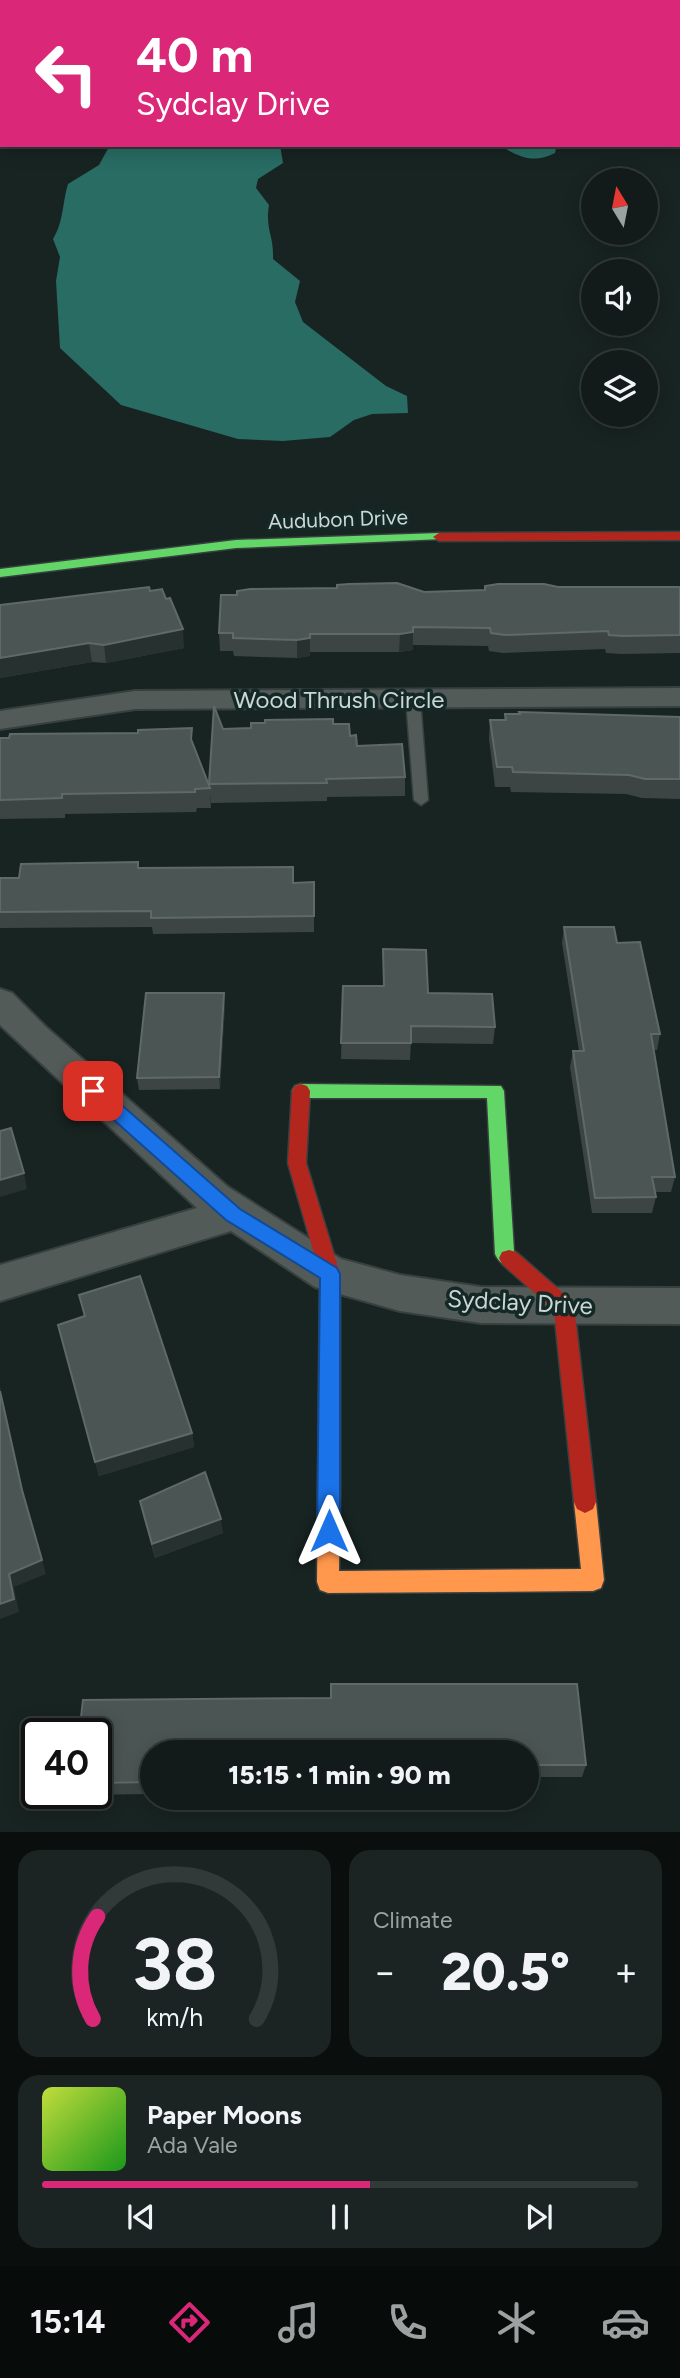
<!DOCTYPE html>
<html lang="en">
<head>
<meta charset="utf-8">
<style>
	body { margin:0; font-family:Figtree,sans-serif; background:#1b2423; color:#f1f3f6; height:100vh; display:flex; flex-direction:column; font-size:26px; white-space:nowrap }
	* { box-sizing:border-box; margin:0 }
	p { font-size:23px; color:#9ca1a2 }
	.icon { flex:none; width:38px; height:38px; fill:none; stroke:currentColor; stroke-width:2; stroke-linecap:round; stroke-linejoin:round }
	.map { position:relative; height:1832px; overflow:hidden }
	.details { display:flex; flex-direction:column; gap:18px; padding:18px; background:#0a0f0e; flex:1 }
	.details>* { flex:none }
	.top-card { position:absolute; left:0px; top:0px; width:681px; height:147px; box-shadow:0 4px 18px #0003,0 0 0 2px #313939; background:#db2777; color:#fff; overflow:hidden }
	.needle { width:46px; rotate:350deg }
	.buttons { position:absolute; left:581px; top:168px; display:grid; gap:14px }
	.buttons a { display:grid; place-items:center; width:77px; height:77px; border-radius:50%; background:#121b1a; box-shadow:0 4px 18px #0003,0 0 0 2px #313939; font-size:35px }
	.speed { position:absolute; left:21px; top:1718px; display:flex; gap:14px; font-size:35px; font-weight:700; text-align:center }
	.speed>* { display:grid; place-content:center; width:91px; height:91px; border-radius:50%; background:#121b1a; box-shadow:0 4px 18px #0003,0 0 0 2px #313939; line-height:1 }
	.speed .limit { border:4px solid #111; border-radius:10px; background:#fff; color:#111 }
	.pin { position:absolute; display:grid; place-items:center; width:60px; height:60px; color:#fff; margin:-30px; border-radius:14px; box-shadow:0 4px 10px #0006 }
	.me { position:absolute; width:77px; margin:-38px; rotate:0deg; stroke-linejoin:round; filter:drop-shadow(0 0 5px #0008) }
	.turn { display:flex; align-items:center; gap:24px; height:147px; padding:0 21px; font-size:32px }
	.turn .icon { width:91px; height:91px; stroke-width:2.5 }
	.turn b { display:block; font-size:49px; line-height:60px }
	.big { font-size:52px; font-weight:800; line-height:1.1 }
	.details .tile { flex:1; display:flex; flex-direction:column; justify-content:center; gap:10px; min-width:0; padding:0 24px; border-radius:21px; background:#1b2423 }
	.details .dial { align-items:center; gap:0 }
	.dial svg { height:182px; overflow:visible; fill:none; stroke:#313939; stroke-width:7; stroke-linecap:round; text-anchor:middle }
	.dial text { fill:#f1f3f6; stroke:none }
	.song { display:flex; align-items:center; gap:21px }
	.cover { width:84px; height:84px; border-radius:10px; background:linear-gradient(135deg,hsl(70 70% 55%),hsl(120 70% 35%)) }
	.played { height:7px; border-radius:4px; background:linear-gradient(90deg,#db2777 55%,#313939 55%) }
	.keys { display:flex; justify-content:space-around; direction:ltr }
	.heat { display:flex; justify-content:space-between; align-items:center; font-size:38px; direction:ltr }
	.details .tiles { flex:1; display:grid; gap:18px; grid-template-columns:1fr 1fr }
	.tile:last-child { grid-column:span 2 }
	.trip { position:absolute; left:140px; top:1740px; width:399px; height:70px; border-radius:35px; background:#121b1a; box-shadow:0 4px 18px #0003,0 0 0 2px #313939; font-weight:800; line-height:70px; text-align:center }
	.tab-bar { display:flex; height:112px; justify-content:space-around; align-items:center; background:#070b0a; color:#9ca1a2 }
	.tab-bar .icon { width:49px; height:49px }
	.tab-bar .current { color:#db2777 }
	.tab-bar b { font-size:32px; color:#f1f3f6 }
	.map>svg:first-child { display:block }
</style>
</head>
<body>
<div class="map">
<svg width="680" height="1832" viewBox="0 0 680 1832">
	<rect width="100%" height="100%" fill="#182422"/>
	<g fill="#286c64">
		<path d="M110,145h170l3,18 -25,16 -2,9 13,17c-4,25 5,30 4,54l27,22 -5,21 8,20 83,64 21,10 1,17 -36,1 -18,6 -24,17 -47,4 -45,-2 -117,-34 -61,-57 -4,-67 4,-24 -7,-18c11,-18 9,-35 15,-55l31,-19z"/>
		<path d="M499,145h72l-15,3 -1,5c-22,11 -36,4 -56,-8z"/>
	</g>
	<g fill="none" stroke-linecap="round" stroke-linejoin="round">
		<polyline stroke="#286c64" stroke-width="4.5" points="292,0 297,2"/>
		<g stroke="#38403f" stroke-width="3">
			<polygon id="lane" points="413,695 420,699 428,800 421,805 414,800 406,699"/>
		</g>
		<g stroke="#38403f" stroke-width="4">
			<g id="street">
				<polygon points="680,688 680,706 135,709 0,729 0,711 135,691"/>
				<polygon points="0,989 12,993 46,1027 228,1187 341,1259 400,1275 481,1287 680,1288 680,1324 481,1323 400,1311 315,1287 231,1231 0,1301 0,1265 197,1208 0,1025"/>
			</g>
		</g>
		<g stroke="#38403f" stroke-width="3">
			<g id="fast">
				<polygon points="439,533 443,535 443,539 236,548 0,577 0,569 236,540"/>
				<path d="M301,1084l200,2 3,5 10,160 5,7 -3,6c-11,3 -16,0 -21,-10l-8,-156h-186l-6,-2 -3,-5 3,-5z"/>
			</g>
		</g>
		<g stroke="#38403f" stroke-width="3">
			<polygon id="slow" points="329,1484 337,1488 340,1495 339,1571 581,1569 574,1502 577,1495 585,1491 593,1495 596,1502 604,1580 601,1588 593,1591 328,1593 320,1590 317,1582 318,1495 321,1488"/>
		</g>
		<g stroke="#38403f" stroke-width="3">
			<g id="jam">
				<polygon points="680,532 680,540 439,541 433,537 439,533"/>
				<polygon points="301,1084 307,1086 310,1091 306,1163 340,1274 340,1495 337,1502 329,1506 321,1502 318,1495 320,1274 288,1163 292,1091 295,1086"/>
				<polygon points="509,1250 516,1252 571,1300 574,1306 596,1502 593,1509 585,1513 577,1509 574,1502 554,1310 502,1264 499,1258 502,1252"/>
			</g>
		</g>
		<use href="#lane" fill="#535b59" fill-rule="evenodd"/>
		<use href="#street" fill="#535b59" fill-rule="evenodd"/>
		<use href="#fast" fill="#63d668" fill-rule="evenodd"/>
		<use href="#slow" fill="#ff974d" fill-rule="evenodd"/>
		<use href="#jam" fill="#b3261e" fill-rule="evenodd"/>
	</g>
	<g fill="#3c4544">
		<polygon points="485,586 658,587 680,587 680,653 621,654 606,653 605,649 503,653 489,651 488,646 413,645 413,650 399,652 310,652 310,656 297,658 234,656 233,651 220,651 219,633 424,592 484,590"/>
		<polygon points="150,591 184,648 106,663 92,662 0,678"/>
		<polygon points="505,714 680,717 680,799 642,798 626,794 511,792 510,787 495,787 489,739 490,720 504,720"/>
		<polygon points="333,724 350,736 357,746 405,777 405,796 327,797 327,801 211,803 209,784 223,729"/>
		<polygon points="0,738 193,744 210,788 211,808 197,808 196,812 65,814 65,818 0,819"/>
		<polygon points="139,868 293,883 314,882 314,932 153,934 152,927 0,928 0,878 19,878"/>
		<polygon points="564,927 617,943 660,1034 657,1050 654,1050 675,1177 671,1192 655,1192 656,1197 652,1213 592,1213 570,1067 573,1051 579,1051 562,943"/>
		<polygon points="383,949 428,993 495,1027 493,1044 411,1043 410,1060 341,1059 343,986 383,986"/>
		<polygon points="225,1005 220,1089 139,1090 137,1078"/>
		<polygon points="79,1295 192,1433 194,1447 99,1476 58,1325 84,1317"/>
		<polygon points="140,1501 223,1533 155,1558 143,1515"/>
		<polygon points="331,1684 577,1684 586,1765 582,1777 527,1777 527,1752 152,1752 152,1794 78,1795 78,1794 96,1794 96,1734 79,1734 83,1700 331,1698"/>
	</g>
	<g fill="#273130">
		<polygon points="183,629 184,648 106,663 104,645"/>
		<polygon points="413,632 413,650 399,652 400,634"/>
		<polygon points="310,638 310,656 297,658 297,640"/>
		<polygon points="89,643 92,662 0,678 0,658"/>
		<polygon points="224,993 225,1005 220,1089 219,1077"/>
		<polygon points="24,1173 27,1189 0,1197 0,1180"/>
		<polygon points="0,1386 26,1504 46,1574 14,1587 19,1612 0,1619 0,1604 9,1574 22,1490 0,1391"/>
		<polygon points="192,1433 194,1447 99,1476 95,1462"/>
		<polygon points="221,1519 223,1533 155,1558 152,1544"/>
	</g>
	<g fill="#4b5554" stroke="#5f6968" stroke-width="2">
		<polygon points="397,583 424,592 485,590 485,586 498,584 544,584 558,587 680,587 680,635 623,636 609,635 608,631 505,635 491,633 490,628 413,627 413,632 400,634 310,634 310,638 297,640 233,638 233,633 219,633 221,595 237,595 237,591 250,589 337,588 337,585 349,584"/>
		<polygon points="149,587 150,591 162,589 166,599 170,598 183,629 104,645 89,643 0,658 0,605"/>
		<polygon points="214,706 223,729 251,728 251,723 265,723 265,720 333,719 333,724 349,724 350,736 356,735 357,746 402,744 405,777 326,779 327,783 209,784"/>
		<polygon points="519,712 680,717 680,779 645,779 629,775 513,772 512,767 497,767 490,720 506,720 505,714 520,714"/>
		<polygon points="192,728 191,739 210,788 195,789 195,792 62,794 62,798 0,800 0,738 9,738 10,734 138,733 138,730"/>
		<polygon points="138,862 138,868 293,867 293,883 314,882 314,916 151,918 151,911 0,912 0,878 19,878 21,864"/>
		<polygon points="564,927 614,927 617,943 640,942 660,1034 651,1034 675,1177 652,1177 656,1197 595,1198 573,1051 584,1051"/>
		<polygon points="383,949 426,950 428,993 492,994 495,1027 411,1026 411,1043 341,1043 343,986 384,986"/>
		<polygon points="146,993 224,993 219,1077 137,1078"/>
		<polygon points="11,1128 24,1173 0,1180 0,1131"/>
		<polygon points="140,1276 192,1433 95,1462 58,1325 85,1316 79,1295"/>
		<polygon points="0,1391 22,1490 42,1560 9,1574 14,1599 0,1604"/>
		<polygon points="205,1472 221,1519 152,1544 140,1501"/>
		<polygon points="331,1684 577,1684 586,1765 527,1765 527,1752 152,1752 152,1782 96,1783 96,1734 79,1734 83,1700 331,1698"/>
	</g>
	<polygon fill="#1a73e8" stroke="#114b97" stroke-width="2" points="93,1084 100,1086 240,1209 337,1268 340,1274 340,1531 337,1539 329,1542 321,1539 317,1531 320,1278 226,1220 87,1096 84,1091 87,1086"/>
	<g text-anchor="middle" dominant-baseline="central" stroke-width="7" stroke-linejoin="round" paint-order="stroke">
		<g font-size="21" fill="#cbd7d5" stroke="#142825">
			<text transform="translate(338 519) rotate(-2)">Audubon Drive</text>
		</g>
		<g font-size="24" fill="#cbd7d5" stroke="#142825">
			<text x="339" y="699">Wood Thrush Circle</text>
			<text transform="translate(520 1302) rotate(3)">Sydclay Drive</text>
		</g>
	</g>
</svg>
<div class="buttons">
<a><svg class="needle" viewBox="-14 -14 28 28"><path d="M0-13l5 13h-10z" fill="#e53935"/><path d="M0 13l5-13h-10z" fill="#9ca1a2"/></svg></a>
<a><svg class="icon" aria-label="sound" viewBox="0 0 24 24"><path d="M4 9h4l5-4v14l-5-4H4zM17 9q2 3 0 6"/></svg></a>
<a><svg class="icon" aria-label="layers" viewBox="0 0 24 24"><path d="M12 4l9 5-9 5-9-5zM3 14l9 5 9-5"/></svg></a>
</div>
<div class="speed"><div class="limit">40</div></div>
<div class="pin" style="left:93px;top:1091px;background:#d93025"><svg class="icon" aria-label="arrive" viewBox="0 0 24 24"><path d="M6 21V4h12l-3 4 3 4H6"/></svg></div>
<svg class="me" style="left:329px;top:1531px" viewBox="-20 -20 40 40"><path d="M0-17L14 15 0 8-14 15z" fill="#1a73e8" stroke="#fff" stroke-width="4"/></svg>
<div class="trip">15:15 · 1 min · 90 m</div>
<div class="top-card">
<div class="turn"><svg class="icon" aria-label="left" viewBox="0 0 24 24"><path d="M17 20v-9H6M10 6l-5 5 5 5"/></svg><div><b>40 m</b>Sydclay Drive</div></div>
</div>
</div>
<section class="details">
<div class="tiles">
<div class="tile dial"><svg viewBox="0 0 100 80">
<path d="M14 69A42 42 0 1 1 86 69"/>
<path d="M14 69A42 42 0 0 1 16 24" stroke="#db2777"/>
<text x="50" y="56" font-size="32" font-weight="700">38</text>
<text x="50" y="72" font-size="11">km/h</text>
</svg></div>
<div class="tile"><p>Climate</p>
<div class="heat"><a>−</a><b class="big">20.5°</b><a>+</a></div>
</div>
<div class="tile">
<div class="song"><i class="cover"></i><div><b>Paper Moons</b><p>Ada Vale</p></div></div>
<div class="played"></div>
<div class="keys"><svg class="icon" aria-label="previous" viewBox="0 0 24 24"><path d="M18 5L8 12l10 7zM5 5v14"/></svg><svg class="icon" aria-label="pause" viewBox="0 0 24 24"><path d="M8 5v14M16 5v14"/></svg><svg class="icon" aria-label="next" viewBox="0 0 24 24"><path d="M6 5l10 7-10 7zM19 5v14"/></svg></div>
</div>
</div>
</section>
<nav class="tab-bar">
<b>15:14</b>
<svg class="icon current" aria-label="directions" viewBox="0 0 24 24"><path d="M12 3l9 9-9 9-9-9zM9 14v-3h6M13 9l2 2-2 2"/></svg>
<svg class="icon" aria-label="music" viewBox="0 0 24 24"><path d="M9 18V5l10-2v13"/><circle cx="6" cy="18" r="3"/><circle cx="16" cy="16" r="3"/></svg>
<svg class="icon" aria-label="phone" viewBox="0 0 24 24"><path d="M5 4h4l2 5-3 2q2 4 5 5l2-3 5 2v4C11 20 4 13 5 4z"/></svg>
<svg class="icon" aria-label="climate" viewBox="0 0 24 24"><path d="M12 3v18M4 7l16 10M4 17L20 7"/></svg>
<svg class="icon" aria-label="car" viewBox="0 0 24 24"><path d="M5 17H2v-5l4-1 3-4h7l3 4 3 1v5h-3M9 17h6M6 11h13"/><circle cx="7" cy="17" r="2"/><circle cx="17" cy="17" r="2"/></svg>
</nav>
</body>
</html>
